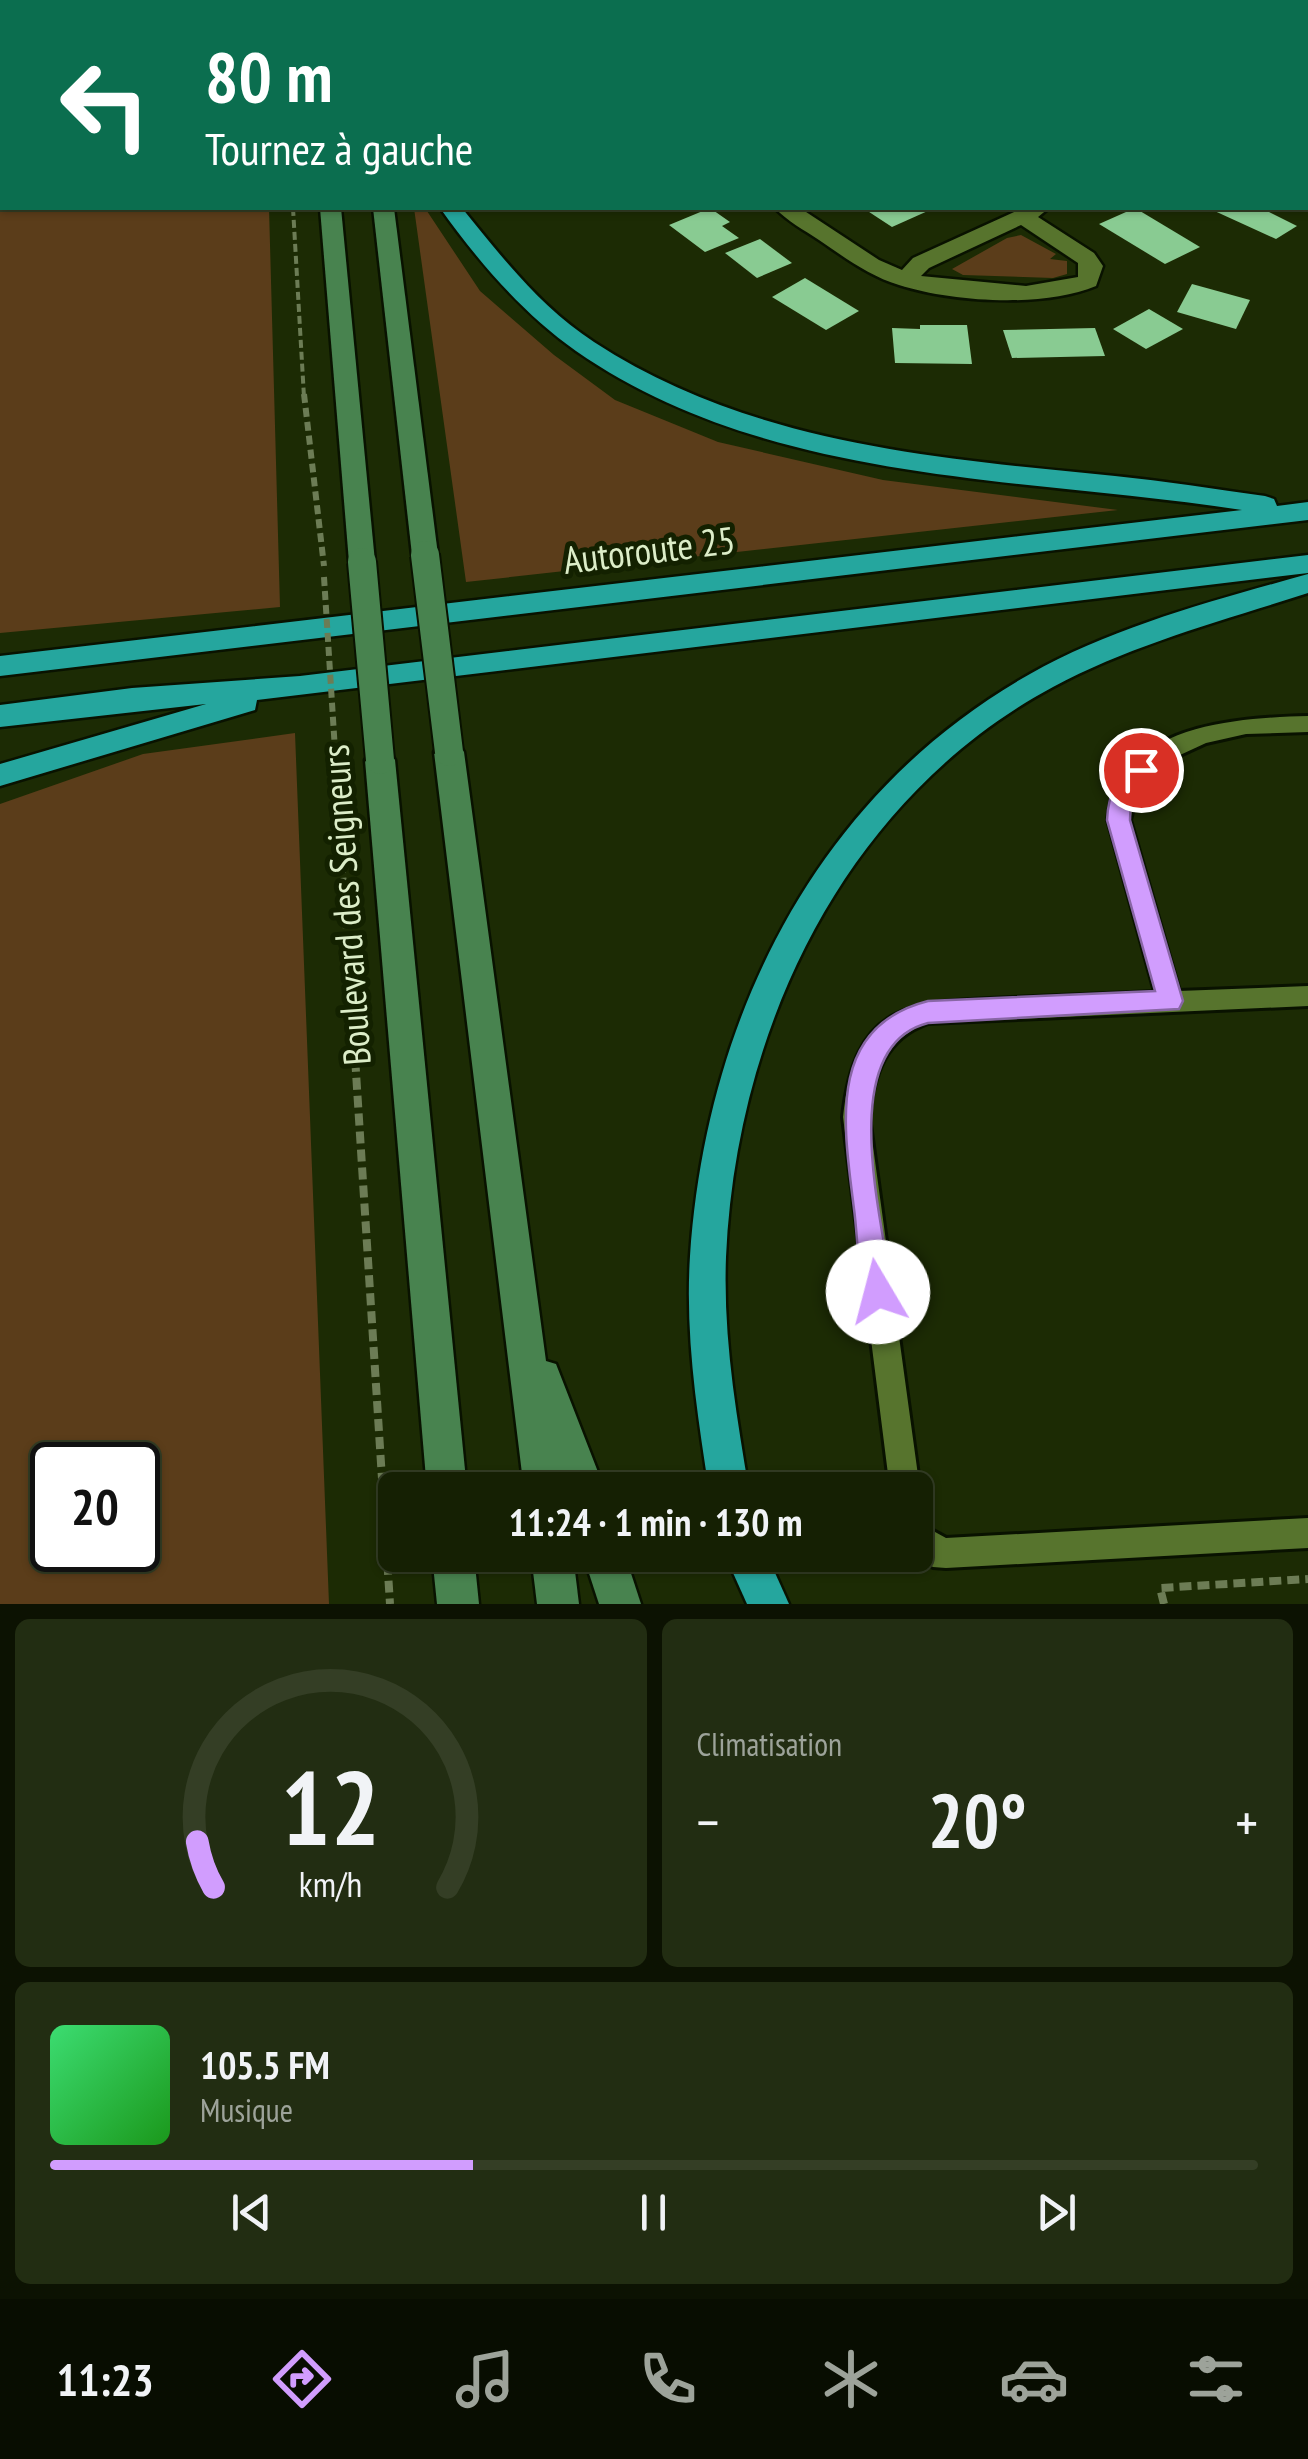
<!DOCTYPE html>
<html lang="fr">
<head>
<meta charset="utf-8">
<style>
	body { margin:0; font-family:"PT Sans Narrow",sans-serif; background:#222d12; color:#f1f3f6; height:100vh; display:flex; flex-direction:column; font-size:38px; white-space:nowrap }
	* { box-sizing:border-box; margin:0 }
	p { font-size:32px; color:#9da39a }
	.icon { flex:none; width:55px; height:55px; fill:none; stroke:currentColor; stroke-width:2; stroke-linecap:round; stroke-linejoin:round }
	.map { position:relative; height:1604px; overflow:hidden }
	.side { display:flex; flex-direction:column; gap:15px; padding:15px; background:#0c1202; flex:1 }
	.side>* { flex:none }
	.banner { position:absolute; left:0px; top:0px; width:1310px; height:210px; box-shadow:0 2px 8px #0004,0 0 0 2px #343e25; background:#0b6e4f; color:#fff; overflow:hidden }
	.speed { position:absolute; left:30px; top:1442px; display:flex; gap:20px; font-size:50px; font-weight:700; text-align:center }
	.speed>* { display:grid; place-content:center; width:130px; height:130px; border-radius:50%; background:#152003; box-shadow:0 2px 8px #0004,0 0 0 2px #343e25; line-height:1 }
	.speed .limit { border:5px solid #111; border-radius:15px; background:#fff; color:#111 }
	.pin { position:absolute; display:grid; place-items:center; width:85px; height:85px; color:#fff; margin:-42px; border:5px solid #fff; border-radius:50%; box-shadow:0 2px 10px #0007 }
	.me { position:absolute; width:110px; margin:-55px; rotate:352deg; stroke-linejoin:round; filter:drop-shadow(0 0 8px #0008) }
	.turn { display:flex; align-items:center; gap:35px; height:210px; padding:0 40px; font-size:45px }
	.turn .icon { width:130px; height:130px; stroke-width:2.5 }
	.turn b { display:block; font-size:70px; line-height:85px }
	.big { font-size:75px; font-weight:600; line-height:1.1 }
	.side .tile { flex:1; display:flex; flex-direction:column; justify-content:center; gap:15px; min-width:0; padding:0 35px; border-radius:15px; background:#222d12 }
	.side .dial { align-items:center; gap:0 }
	.dial svg { height:260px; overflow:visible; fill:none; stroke:#343e25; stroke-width:7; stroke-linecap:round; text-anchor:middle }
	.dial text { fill:#f1f3f6; stroke:none }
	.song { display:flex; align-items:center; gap:30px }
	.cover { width:120px; height:120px; border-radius:15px; background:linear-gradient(135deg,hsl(140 70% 55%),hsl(120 70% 35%)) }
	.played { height:10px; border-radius:5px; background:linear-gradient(90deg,#d19dfe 35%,#343e25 35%) }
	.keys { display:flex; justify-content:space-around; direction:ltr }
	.heat { display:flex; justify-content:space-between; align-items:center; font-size:55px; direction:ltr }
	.side .tiles { flex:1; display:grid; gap:15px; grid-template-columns:1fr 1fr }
	.tile:last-child { grid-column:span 2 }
	.trip { position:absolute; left:378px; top:1472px; width:555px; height:100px; border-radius:15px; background:#152003; box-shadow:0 2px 8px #0004,0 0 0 2px #343e25; font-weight:600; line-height:100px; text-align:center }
	.tab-bar { display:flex; height:160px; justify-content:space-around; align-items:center; background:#080d01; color:#9da39a }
	.tab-bar .icon { width:70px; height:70px }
	.tab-bar .active { color:#d19dfe }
	.tab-bar b { font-size:45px; color:#f1f3f6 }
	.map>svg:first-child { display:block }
</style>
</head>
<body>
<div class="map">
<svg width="1308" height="1604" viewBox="0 0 1308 1604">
	<rect width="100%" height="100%" fill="#1c2b04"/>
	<g fill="#5b3d1a" fill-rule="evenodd">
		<polygon points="0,110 2,208 269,208 280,607 0,633"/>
		<polygon points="414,208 425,208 480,291 554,355 615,400 718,442 883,480 1118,510 466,582"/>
		<polygon points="1021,235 1056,254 1050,259 1067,261 1067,274 1053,278 963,275 952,269 1007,238"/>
		<path d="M295,733l34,871h-329v-800l143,-50zM52,1465h86v85h-86z"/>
	</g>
	<g fill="#89cb92">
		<polygon points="710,208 730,222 722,226 739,238 705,252 669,225"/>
		<polygon points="863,208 926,208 930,210 892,227"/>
		<polygon points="1135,208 1200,247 1165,264 1099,224"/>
		<polygon points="1208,208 1261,208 1297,226 1276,239"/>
		<polygon points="760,239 792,263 757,278 725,253"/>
		<polygon points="805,278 859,311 826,330 772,297"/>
		<polygon points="1192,284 1250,300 1236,329 1177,312"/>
		<polygon points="1149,309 1183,329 1146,349 1113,329"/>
		<polygon points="920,325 967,325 972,364 895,363 892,328 920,329"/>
		<polygon points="1095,328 1105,356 1012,358 1003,330"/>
	</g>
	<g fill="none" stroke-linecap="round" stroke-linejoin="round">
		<g stroke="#091200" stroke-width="6">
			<g id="lane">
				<polygon points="91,0 105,0 107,2 93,2"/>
				<rect x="227" y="0" width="14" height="2"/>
				<polygon points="1037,0 1051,0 1052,2 1038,2"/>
				<polygon points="1176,0 1190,0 1192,2 1178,2"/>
				<rect x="0" y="11" width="2" height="8"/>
				<path d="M1308,716v16l-62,2 -40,9 -39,18 -29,27 -8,32 49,171 129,-5v20l-380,17c-43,15 -55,52 -59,94l51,373 -5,11v-11h-25l-47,-373c13,-117 69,-115 167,-119 48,-2 97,-4 145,-6l-47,-172c9,-95 126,-102 200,-104z"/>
				<polygon points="1308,1518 1308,1548 946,1568 933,1567 913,1555 915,1521 946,1538"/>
			</g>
		</g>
		<g stroke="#091200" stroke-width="5">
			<g id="street">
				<polygon points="868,0 889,0 890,2 870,2"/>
				<path d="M775,208h25l79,52 23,10 11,-12 110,-50h26l-11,9 56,36 9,13 -7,20c-53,22 -143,16 -197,-1 -30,-9 -55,-28 -80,-45 -15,-10 -32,-19 -44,-32zM1021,225l57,38v14l-52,9 -105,-10 8,-8z"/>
			</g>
		</g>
		<g stroke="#091200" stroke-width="5">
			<g id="secondary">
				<rect x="302" y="0" width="18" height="2"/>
				<polygon points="354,0 372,0 373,2 355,2"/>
				<polygon points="320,208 341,208 375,562 371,568 353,568 349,562"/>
				<polygon points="373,208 394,208 438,555 434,561 416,561 412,555"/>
				<polygon points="449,741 459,744 464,752 546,1361 556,1364 605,1490 565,1490 564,1486 564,1490 524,1490 434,752 439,744"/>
				<polygon points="380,749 390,752 395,760 467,1490 427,1490 365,760 370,752"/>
				<polygon points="432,1555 474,1555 479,1604 437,1604"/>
				<polygon points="531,1555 573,1555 579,1604 537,1604"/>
				<polygon points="583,1555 625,1555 641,1604 599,1604"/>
			</g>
		</g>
		<g stroke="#091200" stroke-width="5">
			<g id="highway">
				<rect x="0" y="88" width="2" height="12"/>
				<path d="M440,208h22c39,48 78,99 132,134 156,102 340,116 521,134 50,5 100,13 150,20l9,3 3,7 31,-4v18l-1308,156v-20l1242,-146c-223,-34 -473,-25 -666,-159 -54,-38 -98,-90 -136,-143z"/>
				<polygon points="1308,555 1308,573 257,700 255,710 0,786 0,764 206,704 0,727 0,705 132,688 300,676"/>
				<path d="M1308,574v19c-86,28 -175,51 -255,94 -208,112 -317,341 -327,570 -3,79 10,156 23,233h-40c-12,-77 -24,-155 -19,-234 16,-239 127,-462 340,-582 85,-48 186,-74 278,-100z"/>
				<polygon points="725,1555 767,1555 789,1604 747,1604"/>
			</g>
		</g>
		<polyline stroke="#6c7c55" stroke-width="4" stroke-dasharray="8 4" stroke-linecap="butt" points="293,208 304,397"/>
		<g stroke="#6c7c55" stroke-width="6" stroke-dasharray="9 5" stroke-linecap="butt">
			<polyline points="304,394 324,566"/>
			<polyline points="336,766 346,918"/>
		</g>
		<g stroke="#6c7c55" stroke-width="8" stroke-dasharray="12 6" stroke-linecap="butt">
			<polyline points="346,916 390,1604"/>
			<polyline points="1164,1604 1160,1588 1308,1579"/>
		</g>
		<use href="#lane" fill="#57742d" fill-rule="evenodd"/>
		<use href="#street" fill="#57742d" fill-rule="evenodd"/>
		<use href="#secondary" fill="#48834f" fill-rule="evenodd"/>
		<use href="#highway" fill="#25a69e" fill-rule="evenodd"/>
		<g stroke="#091200" stroke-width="32" stroke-linecap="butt">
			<g id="secondary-bridge">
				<polyline points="425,555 449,752"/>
				<polyline points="362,562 380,760"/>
			</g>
		</g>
		<polyline stroke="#6c7c55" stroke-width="6" stroke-dasharray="9 5" stroke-linecap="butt" points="324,577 336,766"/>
		<use href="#secondary-bridge" stroke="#48834f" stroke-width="28"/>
	</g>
	<path fill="#d19dfe" stroke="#8866a5" stroke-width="2.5" d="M1141,761l11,9 -21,29 -1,21 53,181 -4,8 -251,14c-94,24 -45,199 -36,269l-4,9 -10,4 -10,-4c-11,-27 -10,-63 -14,-92 -10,-81 -29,-182 74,-208l227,-10 -48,-171c1,-23 10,-50 34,-59z"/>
	<g text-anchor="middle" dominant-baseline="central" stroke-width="10" stroke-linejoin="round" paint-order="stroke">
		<g font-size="38" fill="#dcedc8" stroke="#132100">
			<text transform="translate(649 549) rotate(-7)">Autoroute 25</text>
			<text transform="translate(345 905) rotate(-94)">Boulevard des Seigneurs</text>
		</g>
	</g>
</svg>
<div class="speed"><div class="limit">20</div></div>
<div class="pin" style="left:1141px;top:770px;background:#d93025"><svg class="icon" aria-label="arrive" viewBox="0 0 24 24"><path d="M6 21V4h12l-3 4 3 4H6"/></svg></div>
<svg class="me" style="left:878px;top:1292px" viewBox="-20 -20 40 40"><circle r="19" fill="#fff"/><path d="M0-13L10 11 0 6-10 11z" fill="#d19dfe"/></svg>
<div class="trip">11:24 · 1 min · 130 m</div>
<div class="banner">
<div class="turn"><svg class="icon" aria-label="left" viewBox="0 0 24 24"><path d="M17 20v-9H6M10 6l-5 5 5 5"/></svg><div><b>80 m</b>Tournez à gauche</div></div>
</div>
</div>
<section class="side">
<div class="tiles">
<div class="tile dial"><svg viewBox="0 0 100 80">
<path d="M14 69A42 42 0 1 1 86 69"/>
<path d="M14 69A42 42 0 0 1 9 55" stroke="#d19dfe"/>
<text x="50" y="56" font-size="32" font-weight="700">12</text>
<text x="50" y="72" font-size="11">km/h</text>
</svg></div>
<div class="tile"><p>Climatisation</p>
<div class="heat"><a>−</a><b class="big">20°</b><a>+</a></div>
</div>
<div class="tile">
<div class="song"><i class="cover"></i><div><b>105.5 FM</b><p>Musique</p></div></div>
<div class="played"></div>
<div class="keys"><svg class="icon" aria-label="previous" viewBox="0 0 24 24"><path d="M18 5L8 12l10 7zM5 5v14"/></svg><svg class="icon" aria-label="pause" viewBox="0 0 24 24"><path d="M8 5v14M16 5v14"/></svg><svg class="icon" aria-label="next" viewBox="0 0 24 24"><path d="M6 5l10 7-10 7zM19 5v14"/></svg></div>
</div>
</div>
</section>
<nav class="tab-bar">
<b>11:23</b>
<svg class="icon active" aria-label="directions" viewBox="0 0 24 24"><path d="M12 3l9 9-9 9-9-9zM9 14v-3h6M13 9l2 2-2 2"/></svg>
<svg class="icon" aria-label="music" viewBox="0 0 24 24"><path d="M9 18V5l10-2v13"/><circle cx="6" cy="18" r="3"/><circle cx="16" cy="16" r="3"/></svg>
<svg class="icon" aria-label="phone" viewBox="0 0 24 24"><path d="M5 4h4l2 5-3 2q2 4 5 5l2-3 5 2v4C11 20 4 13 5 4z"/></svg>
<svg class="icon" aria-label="climate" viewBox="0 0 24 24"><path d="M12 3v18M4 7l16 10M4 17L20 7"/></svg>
<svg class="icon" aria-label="car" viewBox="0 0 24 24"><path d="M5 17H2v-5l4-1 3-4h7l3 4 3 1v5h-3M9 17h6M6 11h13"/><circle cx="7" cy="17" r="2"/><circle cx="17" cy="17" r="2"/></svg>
<svg class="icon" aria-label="filters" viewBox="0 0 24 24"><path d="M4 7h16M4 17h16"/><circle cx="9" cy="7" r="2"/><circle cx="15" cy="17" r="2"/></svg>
</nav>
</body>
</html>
